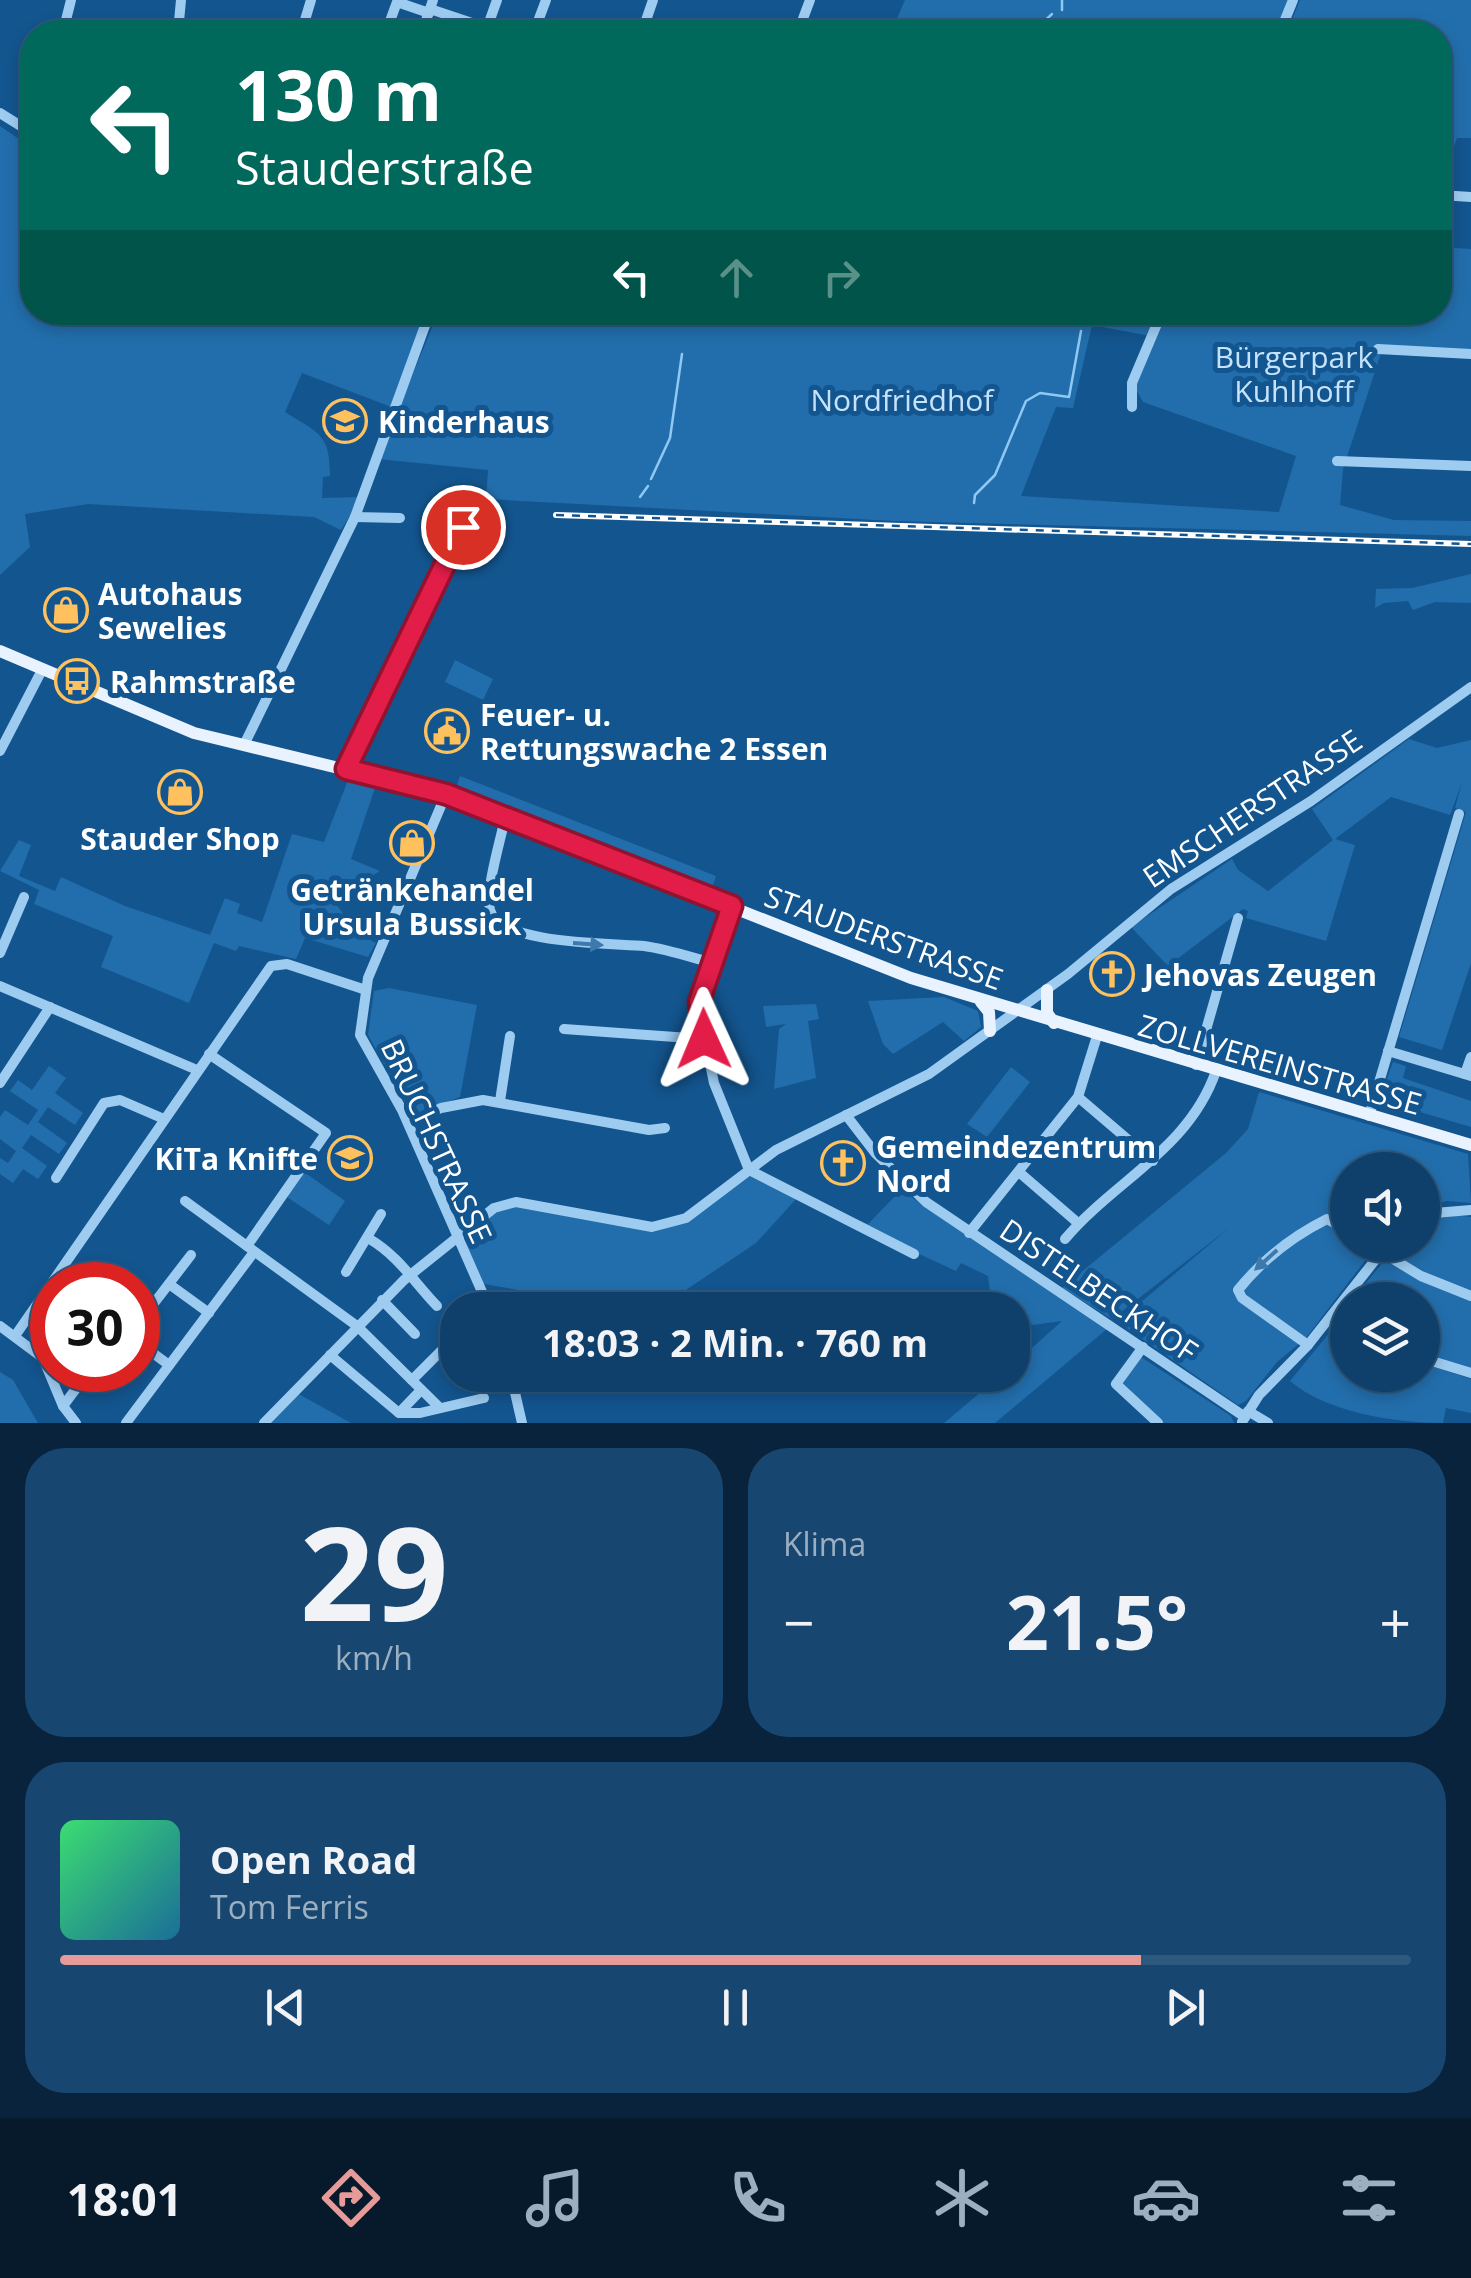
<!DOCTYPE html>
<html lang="de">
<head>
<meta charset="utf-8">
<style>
	body { margin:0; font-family:"Open Sans",sans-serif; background:#174771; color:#f1f3f6; height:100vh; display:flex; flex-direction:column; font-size:38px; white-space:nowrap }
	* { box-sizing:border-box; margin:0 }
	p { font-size:32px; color:#9bafc1 }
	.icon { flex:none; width:55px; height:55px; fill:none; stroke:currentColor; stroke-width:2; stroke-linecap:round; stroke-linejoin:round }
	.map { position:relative; height:1423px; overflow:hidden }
	.sheet { display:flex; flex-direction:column; gap:25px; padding:25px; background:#08233b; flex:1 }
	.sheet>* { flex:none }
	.guide { position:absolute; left:20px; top:20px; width:1432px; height:305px; border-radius:40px; box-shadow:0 5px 15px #0003,0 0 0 2px #2e597e; background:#00695c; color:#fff; overflow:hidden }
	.controls { position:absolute; left:1330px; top:1152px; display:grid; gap:20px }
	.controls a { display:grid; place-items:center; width:110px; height:110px; border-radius:50%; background:#0e406b; box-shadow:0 5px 15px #0003,0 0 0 2px #2e597e; font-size:50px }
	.speed { position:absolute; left:30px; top:1262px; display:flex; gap:20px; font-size:50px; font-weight:700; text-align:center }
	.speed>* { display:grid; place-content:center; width:130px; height:130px; border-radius:50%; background:#0e406b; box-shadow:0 5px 15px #0003,0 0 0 2px #2e597e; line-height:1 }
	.speed .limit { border:15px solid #d22; background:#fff; color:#111 }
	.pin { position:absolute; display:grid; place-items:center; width:85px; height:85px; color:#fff; margin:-42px; border:5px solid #fff; border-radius:50%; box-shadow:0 2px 10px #0007 }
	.me { position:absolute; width:110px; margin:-55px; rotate:359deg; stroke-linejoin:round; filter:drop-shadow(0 0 8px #0008) }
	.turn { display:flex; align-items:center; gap:35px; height:210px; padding:0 50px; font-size:45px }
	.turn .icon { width:130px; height:130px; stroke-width:2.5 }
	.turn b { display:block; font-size:70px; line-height:85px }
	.lanes { display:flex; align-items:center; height:95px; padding:0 50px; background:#0003; justify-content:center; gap:50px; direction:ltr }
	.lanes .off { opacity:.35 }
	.big { font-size:75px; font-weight:700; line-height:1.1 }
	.sheet .card { flex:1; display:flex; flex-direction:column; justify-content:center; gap:15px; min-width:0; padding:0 35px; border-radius:40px; background:#174771 }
	.sheet .dial { align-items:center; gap:0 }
	.dial b { font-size:130px; line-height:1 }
	.song { display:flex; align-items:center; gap:30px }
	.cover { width:120px; height:120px; border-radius:15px; background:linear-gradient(135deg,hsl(140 70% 55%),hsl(200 70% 35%)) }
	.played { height:10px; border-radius:5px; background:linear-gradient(90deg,#e69b98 80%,#2e597e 80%) }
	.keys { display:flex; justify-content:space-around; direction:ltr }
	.heat { display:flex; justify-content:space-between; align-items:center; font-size:55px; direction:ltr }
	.sheet .tiles { flex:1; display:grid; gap:25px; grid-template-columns:1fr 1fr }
	.card:last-child { grid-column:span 2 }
	.trip { position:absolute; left:440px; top:1292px; width:590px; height:100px; border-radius:40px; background:#0e406b; box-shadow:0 5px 15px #0003,0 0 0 2px #2e597e; font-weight:700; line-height:100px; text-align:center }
	.tabs { display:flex; height:160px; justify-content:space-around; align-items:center; background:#061a2b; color:#9bafc1 }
	.tabs .icon { width:70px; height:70px }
	.tabs .current { color:#e69b98 }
	.tabs b { font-size:45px; color:#f1f3f6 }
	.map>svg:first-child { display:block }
</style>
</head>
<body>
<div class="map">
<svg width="1471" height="1423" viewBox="0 0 1471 1423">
	<rect width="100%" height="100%" fill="#13558f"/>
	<g fill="#226eac">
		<polygon points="905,0 1291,0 1279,32 891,32"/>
		<polygon points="1300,0 1471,0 1471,138 1457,138 1440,187 1440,32 1287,32"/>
		<path d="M0,126l32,22v164l398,1 -36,95 -92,-35 -17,39c33,21 45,21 45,64l-7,1 -1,21 40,-1 -21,33 -27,-13 -226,-13 -63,10 5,33 -30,28z"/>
		<polygon points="1440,247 1471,249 1471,352 1383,347 1343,469 1340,505 1394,520 1471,521 1471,536 895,521 486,499 488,470 378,459 438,313 1161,313 1150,336 1092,325 1073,408 1056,407 1021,496 1279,512 1296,456 1143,402 1133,384 1164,313 1440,312"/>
		<polygon points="1471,574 1471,603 1435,602 1413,610 1408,601 1384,603 1375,608 1376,589 1412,588"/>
		<polygon points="455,660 493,679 483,700 445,682"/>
		<polygon points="1409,739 1437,748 1471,740 1471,963 1442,1050 1399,1037 1466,812 1455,808 1462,782 1450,815 1391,797 1335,839 1355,845 1326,941 1246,918 1248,911 1243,909 1168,966 1131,927 1232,859 1238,870 1268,891 1333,840 1312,809"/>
		<polygon points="350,775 377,782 351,859 380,871 342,894 336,904 345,916 342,925 376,943 368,957 305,938 296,959 239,946 236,951 214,943 189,1003 101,967 113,936 34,904 39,890 0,871 19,840 31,845 19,876 55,891 61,877 125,906 210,935 225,898 240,904 237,913 262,922 292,834 324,842"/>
		<polygon points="460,776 716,876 711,891 462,792 457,785"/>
		<polygon points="389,988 477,1005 460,1097 417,1113 409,1109 368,1035 374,991"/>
		<polygon points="944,997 978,1011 981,1027 964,1041 943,1022 893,1054 883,1044 868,1001"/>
		<polygon points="816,1004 819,1019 808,1021 816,1078 774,1089 779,1029 786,1024 766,1027 763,1006"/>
		<polygon points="1393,1062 1406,1066 1403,1078 1471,1101 1471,1127 1379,1100"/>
		<polygon points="49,1066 66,1078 55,1093 83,1113 75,1125 48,1107 38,1122 67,1143 59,1154 31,1135 22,1148 47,1166 38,1179 23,1169 13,1183 0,1174 0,1158 8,1163 16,1151 0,1139 0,1117 5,1110 28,1125 38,1110 10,1091 18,1080 32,1090"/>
		<polygon points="1011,1067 1030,1082 987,1137 967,1124"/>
		<polygon points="1259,1092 1468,1154 1471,1203 1447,1201 1423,1207 1422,1170 1348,1170 1348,1245 1377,1245 1306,1338 1277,1362 1246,1401 1238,1405 1124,1326 1121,1319 1229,1228 1112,1319 1062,1288 1226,1153 1248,1129"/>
		<polygon points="304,1172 345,1201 329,1225 287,1197"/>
		<polygon points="748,1176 797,1198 756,1243 656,1310 631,1310 484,1284 465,1242 495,1213 515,1206 654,1232 688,1221"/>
		<polygon points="901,1190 1107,1329 995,1423 944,1423 1001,1375 1012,1375 1013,1365 1062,1321 1033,1325 1013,1316 1012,1310 1003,1310 991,1300 988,1276 961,1263 956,1271 856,1225 857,1220 868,1224"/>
		<polygon points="1447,1214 1471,1217 1471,1291 1432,1276 1391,1253 1394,1245 1422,1245 1423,1221"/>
		<polygon points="1384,1261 1471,1300 1471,1370 1423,1353 1422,1300 1352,1300"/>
		<path d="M1339,1321l8,5 1,49h74l1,-12 48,16v34l-25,-5 -3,15c-48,0 -117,-11 -153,-42z"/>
		<polygon points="1141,1357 1231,1416 1234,1423 1163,1423 1122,1384"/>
		<polygon points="0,1372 13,1380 38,1423 0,1423"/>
		<polygon points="295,1392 351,1423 264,1423"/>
	</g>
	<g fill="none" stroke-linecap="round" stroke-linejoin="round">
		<g stroke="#90c8f4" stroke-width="2.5">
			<polyline points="1062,10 1062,0"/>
			<polyline points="1033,32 1052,14"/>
			<polyline points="1083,320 1087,312"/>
			<polyline points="684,324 697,312"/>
			<polyline points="651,479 670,438 682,354"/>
			<polyline points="640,497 648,486"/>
			<polyline points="974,503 975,495 995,475 1026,401 1040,393 1069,397 1081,331"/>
		</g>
		<g stroke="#9eccf1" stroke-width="10">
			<polyline points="430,9 487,28 497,0"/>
			<polyline points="180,25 312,32"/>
			<polyline points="302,30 311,0"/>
			<polyline points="63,32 71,0"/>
			<polyline points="178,32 181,0"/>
			<polyline points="386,32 397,2 429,13"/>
			<polyline points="422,32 433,0"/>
			<polyline points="534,32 546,0"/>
			<polyline points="642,32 653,0"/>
			<polyline points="798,32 810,0"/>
			<polyline points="1280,32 1293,0"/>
			<polyline points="0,113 32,133"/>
			<polyline points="1440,195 1471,197"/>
			<polyline points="1378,349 1471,354"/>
			<polyline points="1132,407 1132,383 1162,312"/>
			<polyline points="1337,461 1471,466"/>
			<polyline points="355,517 400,518"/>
			<polyline points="244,745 355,517 430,312"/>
			<polyline points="0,751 42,670"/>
			<polyline points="345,769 463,527"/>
			<polyline points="446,794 368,978 360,1035 402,1110 490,1310"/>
			<path d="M505,818c-4,21 -20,72 -15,92 9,35 125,33 154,36 23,3 46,11 68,17"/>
			<polyline points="732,906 699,1010 714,1083 749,1170 914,1254"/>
			<polyline points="0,953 24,897"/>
			<polyline points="0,986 197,1070"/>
			<polyline points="564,1029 703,1039"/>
			<polyline points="1388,1051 1471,1076"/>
			<polyline points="209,1054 326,1133 247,1246 357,1326 440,1408"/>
			<polyline points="1196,1065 1238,918"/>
			<polyline points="1465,1074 1471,1057"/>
			<polyline points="0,1083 50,1007"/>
			<polyline points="1078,1097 1153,1161"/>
			<polyline points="500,1101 510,1036"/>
			<polyline points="846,1115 876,1154 926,1202 1245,1417"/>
			<polyline points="1369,1116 1459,814"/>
			<polyline points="408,1123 441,1108 483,1100 649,1130 665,1128"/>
			<polyline points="1020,1173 1078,1223"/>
			<polyline points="56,1178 104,1103 120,1100 164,1119"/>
			<polyline points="185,1201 247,1246"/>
			<polyline points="1422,1214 1471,1210"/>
			<polyline points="969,1233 1078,1097 1097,1036"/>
			<path d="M368,1238c32,19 44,42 69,68"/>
			<path d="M1065,1239c50,-59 124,-90 151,-168"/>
			<polyline points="1370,1245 1421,1276 1471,1296"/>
			<polyline points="346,1272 381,1214"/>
			<polyline points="169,1284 209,1313"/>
			<polyline points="382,1300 415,1334"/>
			<polyline points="138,1324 191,1255"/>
			<polyline points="0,1326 43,1358 63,1406 76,1423"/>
			<polyline points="15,1336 271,966 287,964 366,990"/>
			<polyline points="138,1342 169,1365"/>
			<path d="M1308,1345l-66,-47 -4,-8c25,-31 53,-53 89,-71l21,11"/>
			<polyline points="1143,1347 1116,1384 1158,1423"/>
			<polyline points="330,1355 399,1413 420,1413 484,1398"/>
			<polyline points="1422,1358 1471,1373"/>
			<polyline points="511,1375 522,1423"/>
			<polyline points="412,1380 455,1337"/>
			<polyline points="63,1406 90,1370"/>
			<polyline points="1248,1411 1268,1423"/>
			<polyline points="399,1413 421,1390"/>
			<polyline points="1242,1422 1259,1395 1308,1345 1387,1245"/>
			<polyline points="126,1423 254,1252"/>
			<polyline points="264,1423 404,1280 494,1208 516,1202 652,1227 686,1218 776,1150 929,1074 1068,974 1171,889 1311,801 1471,687"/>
		</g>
		<g stroke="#e8f3ff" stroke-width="12">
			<polyline points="0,651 194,733 446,794 911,978 1471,1145"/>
			<polyline points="1047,990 1047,1013 1054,1023"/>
			<polyline points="981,1002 989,1012 990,1031"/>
		</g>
		<g stroke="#fff" stroke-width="6">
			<polyline id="rail" points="556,515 1471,544"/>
		</g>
		<use href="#rail" stroke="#13558f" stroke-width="2.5" stroke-dasharray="8" stroke-linecap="butt"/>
	</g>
	<defs><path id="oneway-solid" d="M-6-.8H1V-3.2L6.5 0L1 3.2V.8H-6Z" transform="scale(2.5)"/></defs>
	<g fill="#3d79ac">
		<use href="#oneway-solid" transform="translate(588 944) rotate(4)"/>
		<use href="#oneway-solid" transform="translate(1266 1260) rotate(138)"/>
	</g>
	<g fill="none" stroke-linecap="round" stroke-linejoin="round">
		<g stroke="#92132f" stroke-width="25">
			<polyline id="route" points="463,527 346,769 446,794 732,906 699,1002 704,1039"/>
		</g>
		<use href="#route" stroke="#e11d48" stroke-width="18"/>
	</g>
	<defs>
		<g id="school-ring" transform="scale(2.25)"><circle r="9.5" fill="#13558f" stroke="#ffc15e" stroke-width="1.5"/><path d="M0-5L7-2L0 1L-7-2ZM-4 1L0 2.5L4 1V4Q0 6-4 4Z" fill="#ffc15e"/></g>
		<g id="shop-ring" transform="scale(2.25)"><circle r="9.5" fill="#13558f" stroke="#ffc15e" stroke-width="1.5"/><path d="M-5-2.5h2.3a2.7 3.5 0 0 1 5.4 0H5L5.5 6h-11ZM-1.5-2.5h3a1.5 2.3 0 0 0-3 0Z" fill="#ffc15e"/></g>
		<g id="bus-ring" transform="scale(2.25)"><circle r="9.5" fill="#13558f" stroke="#ffc15e" stroke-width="1.5"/><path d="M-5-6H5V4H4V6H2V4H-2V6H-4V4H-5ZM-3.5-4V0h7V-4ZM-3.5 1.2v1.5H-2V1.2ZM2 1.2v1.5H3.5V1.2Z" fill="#ffc15e"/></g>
		<g id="civic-ring" transform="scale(2.25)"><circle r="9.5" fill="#13558f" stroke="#ffc15e" stroke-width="1.5"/><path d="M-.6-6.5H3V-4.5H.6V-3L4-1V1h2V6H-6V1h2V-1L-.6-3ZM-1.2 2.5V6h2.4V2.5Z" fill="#ffc15e"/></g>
		<g id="church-ring" transform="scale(2.25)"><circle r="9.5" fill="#13558f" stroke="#ffc15e" stroke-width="1.5"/><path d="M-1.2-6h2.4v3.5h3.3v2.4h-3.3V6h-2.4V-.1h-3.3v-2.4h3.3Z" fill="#ffc15e"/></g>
	</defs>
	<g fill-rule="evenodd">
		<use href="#school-ring" x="345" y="421"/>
		<use href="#shop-ring" x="66" y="610"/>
		<use href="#bus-ring" x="77" y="681"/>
		<use href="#civic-ring" x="447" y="731"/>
		<use href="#shop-ring" x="180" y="792"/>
		<use href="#shop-ring" x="412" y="843"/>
		<use href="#church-ring" x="1112" y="974"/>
		<use href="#school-ring" x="350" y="1158"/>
		<use href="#church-ring" x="843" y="1163"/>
	</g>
	<g text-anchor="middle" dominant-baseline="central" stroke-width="10" stroke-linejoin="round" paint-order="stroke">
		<g font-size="30" fill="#c5e3fc" stroke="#13558f">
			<text x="1294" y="356">Bürgerpark<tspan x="1294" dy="34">Kuhlhoff</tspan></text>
			<text x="902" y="399">Nordfriedhof</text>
		</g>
		<g font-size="30" font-weight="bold" fill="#fff" stroke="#13558f" text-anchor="start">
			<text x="378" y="421">Kinderhaus</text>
			<text x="98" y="593">Autohaus<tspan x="98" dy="34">Sewelies</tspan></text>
			<text x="110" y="681">Rahmstraße</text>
			<text x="480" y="714">Feuer- u.<tspan x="480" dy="34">Rettungswache 2 Essen</tspan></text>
			<text x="180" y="838" text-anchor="middle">Stauder Shop</text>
			<text x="412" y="889" text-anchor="middle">Getränkehandel<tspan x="412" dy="34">Ursula Bussick</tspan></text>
			<text x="1144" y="974">Jehovas Zeugen</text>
			<text x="876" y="1146">Gemeindezentrum<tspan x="876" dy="34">Nord</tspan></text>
			<text x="318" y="1158" text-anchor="end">KiTa Knifte</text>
		</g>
		<g font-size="30" fill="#fff" stroke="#13558f">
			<text transform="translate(1252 808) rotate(-34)">EMSCHERSTRASSE</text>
			<text transform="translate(884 937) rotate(20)">STAUDERSTRASSE</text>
			<text transform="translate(1280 1064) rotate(16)">ZOLLVEREINSTRASSE</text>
			<text transform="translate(437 1141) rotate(65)">BRUCHSTRASSE</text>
			<text transform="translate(1099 1290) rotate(34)">DISTELBECKHOF</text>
		</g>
	</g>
</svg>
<div class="controls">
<a><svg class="icon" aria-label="sound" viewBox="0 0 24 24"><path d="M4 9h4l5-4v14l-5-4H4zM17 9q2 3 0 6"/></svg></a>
<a><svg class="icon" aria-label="layers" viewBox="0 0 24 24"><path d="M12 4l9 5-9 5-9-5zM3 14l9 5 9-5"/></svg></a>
</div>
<div class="speed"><div class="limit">30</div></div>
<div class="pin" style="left:463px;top:527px;background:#d93025"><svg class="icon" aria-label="arrive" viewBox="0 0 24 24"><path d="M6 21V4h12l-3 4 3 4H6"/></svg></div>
<svg class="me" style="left:704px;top:1039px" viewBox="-20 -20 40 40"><path d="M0-17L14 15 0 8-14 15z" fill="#e11d48" stroke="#fff" stroke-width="4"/></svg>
<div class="trip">18:03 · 2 Min. · 760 m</div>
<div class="guide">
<div class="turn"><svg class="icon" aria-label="left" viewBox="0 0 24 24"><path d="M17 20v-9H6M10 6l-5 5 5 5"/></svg><div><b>130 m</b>Stauderstraße</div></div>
<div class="lanes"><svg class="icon" aria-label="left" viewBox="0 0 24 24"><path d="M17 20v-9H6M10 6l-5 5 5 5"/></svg><svg class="icon off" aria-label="ahead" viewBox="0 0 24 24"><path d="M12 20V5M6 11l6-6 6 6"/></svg><svg class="icon off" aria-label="right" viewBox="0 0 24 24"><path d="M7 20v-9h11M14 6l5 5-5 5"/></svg></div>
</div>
</div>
<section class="sheet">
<div class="tiles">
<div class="card dial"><b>29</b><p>km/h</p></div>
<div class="card"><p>Klima</p>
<div class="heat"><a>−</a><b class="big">21.5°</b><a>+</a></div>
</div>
<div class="card">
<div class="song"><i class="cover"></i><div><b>Open Road</b><p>Tom Ferris</p></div></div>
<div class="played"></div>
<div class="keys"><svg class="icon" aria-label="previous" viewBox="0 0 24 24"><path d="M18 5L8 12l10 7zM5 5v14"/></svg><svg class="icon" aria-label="pause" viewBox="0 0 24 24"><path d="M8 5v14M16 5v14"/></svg><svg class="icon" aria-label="next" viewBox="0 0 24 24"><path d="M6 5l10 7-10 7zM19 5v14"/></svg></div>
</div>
</div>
</section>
<nav class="tabs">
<b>18:01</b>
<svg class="icon current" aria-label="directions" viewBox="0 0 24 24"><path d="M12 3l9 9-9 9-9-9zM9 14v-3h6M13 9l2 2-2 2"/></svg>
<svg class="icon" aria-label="music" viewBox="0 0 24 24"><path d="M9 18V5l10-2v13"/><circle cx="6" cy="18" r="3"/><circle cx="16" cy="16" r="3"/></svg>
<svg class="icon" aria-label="phone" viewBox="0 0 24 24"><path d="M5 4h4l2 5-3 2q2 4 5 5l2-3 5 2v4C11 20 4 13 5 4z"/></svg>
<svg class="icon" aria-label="climate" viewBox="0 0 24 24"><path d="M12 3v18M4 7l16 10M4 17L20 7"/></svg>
<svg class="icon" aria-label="car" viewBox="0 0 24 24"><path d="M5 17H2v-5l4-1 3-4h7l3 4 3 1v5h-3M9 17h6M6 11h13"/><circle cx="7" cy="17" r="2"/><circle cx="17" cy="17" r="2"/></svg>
<svg class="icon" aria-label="filters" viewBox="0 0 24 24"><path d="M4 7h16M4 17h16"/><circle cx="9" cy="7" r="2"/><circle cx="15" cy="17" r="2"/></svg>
</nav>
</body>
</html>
